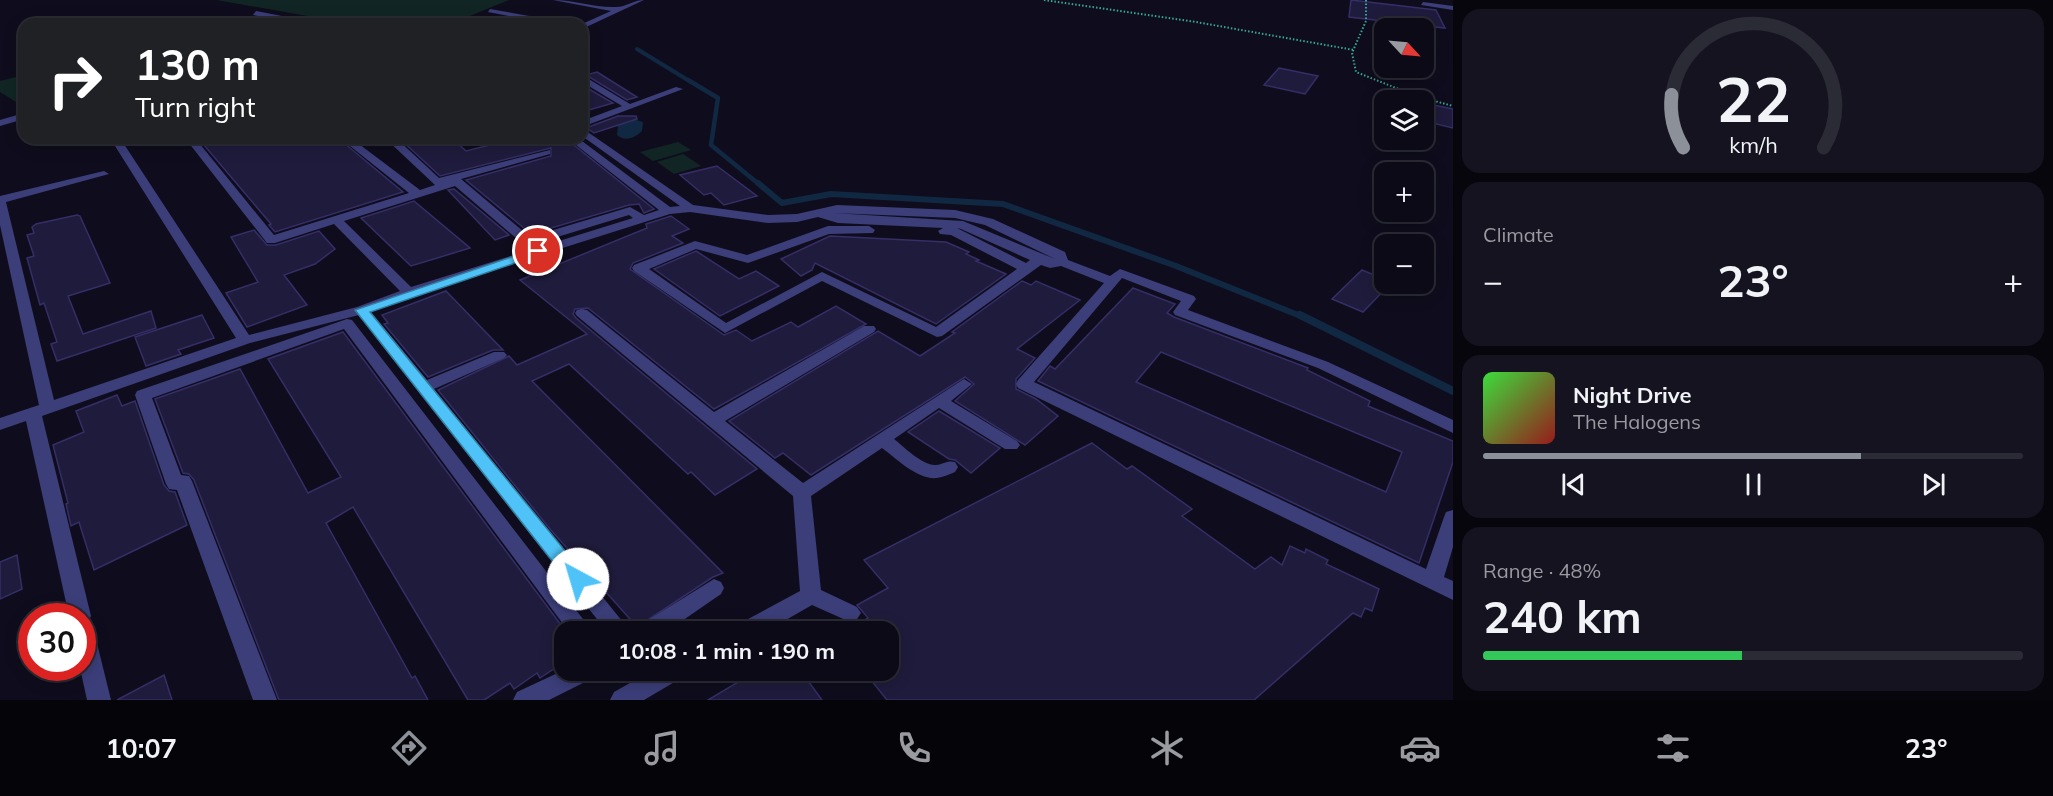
<!DOCTYPE html>
<html lang="en">
<head>
<meta charset="utf-8">
<style>
	body { margin:0; font-family:Mulish,sans-serif; background:#14131f; color:#f1f3f6; height:100vh; display:flex; flex-direction:column; font-size:22px; white-space:nowrap }
	* { box-sizing:border-box; margin:0 }
	p { font-size:20px; color:#9a9aa1 }
	.icon { flex:none; width:33px; height:33px; fill:none; stroke:currentColor; stroke-width:2; stroke-linecap:round; stroke-linejoin:round }
	.map { position:relative; flex:1; overflow:hidden }
	.drawer { display:flex; flex-direction:column; gap:9px; padding:9px; background:#06060c; width:600px }
	.drawer>* { flex:none }
	.guide { position:absolute; left:18px; top:18px; width:570px; height:126px; border-radius:18px; box-shadow:0 3px 15px #0003,0 0 0 2px #2b2b35; background:#202124; color:#fff; overflow:hidden }
	.needle { width:39px; rotate:116deg }
	.buttons { position:absolute; left:1374px; top:18px; display:grid; gap:12px }
	.buttons a { display:grid; place-items:center; width:60px; height:60px; border-radius:12px; background:#0b0a16; box-shadow:0 3px 15px #0003,0 0 0 2px #2b2b35; font-size:30px }
	.speed { position:absolute; left:18px; top:603px; display:flex; gap:12px; font-size:30px; font-weight:700; text-align:center }
	.speed>* { display:grid; place-content:center; width:78px; height:78px; border-radius:50%; background:#0b0a16; box-shadow:0 3px 15px #0003,0 0 0 2px #2b2b35; line-height:1 }
	.speed .limit { border:9px solid #d22; background:#fff; color:#111 }
	.pin { position:absolute; display:grid; place-items:center; width:51px; height:51px; color:#fff; margin:-26px; border:3px solid #fff; border-radius:50%; box-shadow:0 2px 6px #0007 }
	.me { position:absolute; width:66px; margin:-33px; rotate:321deg; stroke-linejoin:round; filter:drop-shadow(0 0 4px #0008) }
	.turn { display:flex; align-items:center; gap:21px; height:126px; padding:0 18px; font-size:27px }
	.turn .icon { width:78px; height:78px; stroke-width:2.5 }
	.turn b { display:block; font-size:42px; line-height:51px }
	.big { font-size:45px; font-weight:700; line-height:1.1 }
	.drawer .card { flex:1; display:flex; flex-direction:column; justify-content:center; gap:9px; min-width:0; padding:0 21px; border-radius:18px; background:#14131f }
	.drawer .dial { align-items:center; gap:0 }
	.dial svg { height:156px; overflow:visible; fill:none; stroke:#2b2b35; stroke-width:7; stroke-linecap:round; text-anchor:middle }
	.dial text { fill:#f1f3f6; stroke:none }
	.song { display:flex; align-items:center; gap:18px }
	.cover { width:72px; height:72px; border-radius:9px; background:linear-gradient(135deg,hsl(120 70% 55%),hsl(0 70% 35%)) }
	.played { height:6px; border-radius:3px; background:linear-gradient(90deg,#8c9099 70%,#2b2b35 70%) }
	.keys { display:flex; justify-content:space-around; direction:ltr }
	.heat { display:flex; justify-content:space-between; align-items:center; font-size:33px; direction:ltr }
	.charge { height:9px; border-radius:4px; background:linear-gradient(90deg,#34c759 48%,#2b2b35 0) }
	.trip { position:absolute; left:554px; top:621px; width:345px; height:60px; border-radius:18px; background:#0b0a16; box-shadow:0 3px 15px #0003,0 0 0 2px #2b2b35; font-weight:700; line-height:60px; text-align:center }
	.tab-bar { display:flex; height:96px; justify-content:space-around; align-items:center; background:#040409; color:#9a9aa1 }
	.tab-bar .icon { width:42px; height:42px }
	.tab-bar .active { color:#8c9099 }
	.tab-bar b { font-size:27px; color:#f1f3f6 }
	main { display:flex; flex:1; min-height:0 }
	.map>svg:first-child { display:block }
</style>
</head>
<body>
<main>
<div class="map">
<svg width="1453" height="700" viewBox="0 0 1453 700">
	<rect width="100%" height="100%" fill="#0f0d1d"/>
	<g fill="#112624">
		<polygon points="217,0 509,0 450,24 353,24"/>
		<polygon points="24,75 24,107 0,92 0,81"/>
		<polygon points="678,142 691,150 653,161 640,152"/>
		<polygon points="683,154 701,166 674,174 657,162"/>
	</g>
	<path fill="#112842" d="M633,119l10,3 -1,9c-7,7 -17,11 -25,4l1,-10z"/>
	<g fill="none" stroke-linecap="round" stroke-linejoin="round">
		<polyline stroke="#112842" stroke-width="4" points="637,49 691,82"/>
		<polyline stroke="#112842" stroke-width="4.5" points="688,80 718,98 711,145 760,185"/>
		<polyline stroke="#112842" stroke-width="6" points="758,183 782,203 831,194 1003,204 1176,266 1303,317"/>
		<polyline stroke="#112842" stroke-width="8" points="1300,315 1453,391"/>
	</g>
	<g fill="#1f1b3c" stroke="#352e67" stroke-width="1.5" fill-rule="evenodd">
		<polygon points="1351,0 1436,10 1445,28 1349,17"/>
		<polygon points="1279,68 1318,76 1305,94 1264,85"/>
		<polygon points="597,72 637,97 627,100 586,75"/>
		<polygon points="582,85 613,103 582,112"/>
		<polygon points="1424,103 1453,109 1453,128 1424,121"/>
		<polygon points="618,116 636,116 637,119 594,133 586,128"/>
		<polygon points="198,138 338,138 403,192 275,232 269,225 271,224"/>
		<polygon points="399,138 452,138 466,151 518,138 565,138 654,209 644,213 639,204 629,205 531,234 466,180 551,156 551,148 440,176"/>
		<polygon points="717,166 757,196 724,205 711,193 704,195 680,175"/>
		<polygon points="454,189 509,235 495,240 448,190"/>
		<polygon points="414,201 470,248 411,266 361,218"/>
		<polygon points="77,215 80,216 110,283 68,296 83,334 151,311 156,328 57,361 51,344 57,342 44,303 40,305 27,258 34,256 27,235 34,233 32,227 36,224"/>
		<polygon points="671,216 689,229 672,236 683,243 633,263 630,269 724,335 736,330 752,341 791,322 798,327 836,306 866,324 714,409 588,308 575,309 573,314 576,318 757,469 715,495 691,472 688,474 569,364 532,381 723,573 713,577 637,627 550,529 438,390 509,356 517,365 587,334 520,280 647,228 646,224"/>
		<polygon points="254,230 267,245 276,245 319,231 335,249 315,264 284,275 307,305 247,327 226,293 258,282 231,237"/>
		<polygon points="830,236 946,242 969,252 966,254 979,260 976,261 1006,274 936,324 815,263 812,270 801,276 781,259"/>
		<polygon points="696,251 739,279 756,271 779,286 720,316 654,269"/>
		<polygon points="1362,270 1384,279 1384,284 1390,284 1363,312 1332,299"/>
		<polygon points="1022,281 1031,285 1036,281 1080,300 1017,349 1035,358 1016,379 1016,389 1036,399 1058,416 1025,445 955,401 974,384 965,377 811,475 783,453 775,458 729,421 878,331 920,356 955,333 952,332"/>
		<path d="M1133,288l42,16 -8,9 7,4 134,51 -1,2 63,31 -2,5 85,35v21l-34,101 -381,-182 12,-15 5,3zM1161,352l241,100 -16,40 -250,-110z"/>
		<polygon points="446,291 503,350 493,350 428,377 384,324 388,323 382,315"/>
		<polygon points="202,315 214,338 178,350 181,354 146,366 135,337"/>
		<polygon points="343,332 564,629 564,662 540,678 537,673 514,689 510,683 484,700 468,700 353,507 326,523 412,678 415,676 428,700 279,700 194,480 189,474 183,473 155,399 240,369 308,493 341,477 268,359"/>
		<polygon points="117,395 122,406 135,401 164,485 169,491 175,492 187,525 94,570 79,522 71,526 66,504 68,503 53,445 84,432 76,411"/>
		<polygon points="939,411 1000,448 971,473 955,460 949,459 908,432"/>
		<polygon points="1092,443 1127,469 1132,466 1192,509 1182,516 1255,569 1271,557 1282,565 1290,546 1305,553 1306,549 1328,560 1326,564 1379,589 1372,611 1365,608 1361,617 1353,613 1254,700 887,700 863,670 888,670 888,632 845,632 868,618 857,605 888,588 864,560"/>
		<polygon points="17,555 22,589 0,599 0,562"/>
		<polygon points="758,670 800,670 822,700 708,700"/>
		<polygon points="164,675 172,700 117,700"/>
	</g>
	<g fill="none" stroke-linecap="round" stroke-linejoin="round">
		<g stroke="#36a696" stroke-width="2" stroke-dasharray="1.5 2" stroke-linecap="butt">
			<polyline points="1044,0 1196,22 1354,50"/>
			<polyline points="1366,0 1366,21 1352,53 1356,72 1416,96 1453,106"/>
		</g>
		<g fill="#3b3e79" fill-rule="evenodd">
			<path d="M553,0c21,0 42,8 63,7 10,0 18,-7 28,-7l-62,29v-5l29,-13z"/>
			<polygon points="1423,2 1453,6 1453,10 1421,5"/>
			<polygon points="490,9 563,22 567,24 551,24 488,12"/>
			<polygon points="256,11 313,22 317,24 302,24 253,15"/>
			<polygon points="582,75 630,104 676,87 683,89 582,127 582,121 622,106 582,82"/>
			<polygon points="24,113 24,119 0,126 0,120"/>
			<path d="M582,128l111,77 75,10 29,-1 40,-9 118,5 38,9 72,33 3,8 42,16 10,-7 74,27 2,3 -8,11 140,52 125,58v13l-135,-65 -143,-53 -2,-3 8,-11 -59,-23 -88,104 392,187 18,-52 2,-5 7,-2v37l-9,30 9,4v19l-435,-212 -2,-4 2,-4 86,-97 -43,-17 -11,2 -9,-3 -99,71 -5,1 -115,-56 -97,52 -91,-62 -2,-3 2,-3 61,-24 52,14 81,-29h41l6,4 -2,3 -44,1 -81,29 -52,-14 -47,20 77,54 96,-51 114,55 81,-58 -66,-34 -11,-1 -2,-3 5,-3 -105,-5 -20,-6 -21,5 -29,1 -78,-11 -20,2 -256,81 -43,17 56,68 67,-28h10l3,3 -3,3 -70,31 197,243h-24l-248,-317 -109,28 -208,73 49,200 -2,4 4,7 18,73h-24l-7,-32h2v-52h-13l-43,-195 -26,9v-12l39,-13 -39,-180v-29l104,-25 5,3 -103,28 48,198 182,-62 -126,-200h10l129,197 108,-28 43,-16 -66,-67 -59,19h-8l-82,-105h10l79,97 135,-42 -69,-55h11l69,52 15,-5 -50,-47h11l43,40 111,-28v4l-89,25 69,58 100,-30 14,8 15,-5 -92,-72h11l92,69 10,-1 -98,-70zM455,186l69,59 4,1 101,-31 4,3 -222,69 -67,-66zM833,213l122,5 30,7 70,34 -92,-38zM957,228l4,1 69,31 -4,3z"/>
			<path d="M582,309l5,1 127,102 150,-86h10l2,3 -2,3 -149,89 78,62 161,-104 8,5 -21,17 66,40 3,4 -3,4h-12l-66,-41 -45,31c10,8 29,27 42,26 8,-1 11,-5 19,-3l3,5 -3,5c-5,2 -12,5 -18,6 -20,2 -41,-20 -55,-30l-71,48 10,94 36,17 4,6 -4,6 -7,3 -38,-17 -47,27h-31l3,-7 63,-34 -7,-95 -216,-180 -2,-3 2,-3z"/>
			<polygon points="347,319 352,320 593,632 569,632 344,329 152,398 181,475 189,476 192,481 277,700 253,700 177,490 169,489 166,484 135,395 137,391"/>
			<polygon points="714,579 721,582 724,588 721,594 666,632 637,632 640,625"/>
			<polygon points="564,670 598,670 595,677 549,700 513,700 517,692"/>
			<polygon points="653,670 686,670 683,677 644,700 610,700 614,692"/>
		</g>
	</g>
	<polygon fill="#4fc3f7" stroke="#337fa1" stroke-width="1.5" points="538,248 544,251 542,254 370,312 584,574 587,579 584,585 578,587 571,585 355,310"/>
</svg>
<div class="buttons">
<a><svg class="needle" viewBox="-14 -14 28 28"><path d="M0-13l5 13h-10z" fill="#e53935"/><path d="M0 13l5-13h-10z" fill="#9a9aa1"/></svg></a>
<a><svg class="icon" aria-label="layers" viewBox="0 0 24 24"><path d="M12 4l9 5-9 5-9-5zM3 14l9 5 9-5"/></svg></a>
<a>+</a>
<a>−</a>
</div>
<div class="speed"><div class="limit">30</div></div>
<div class="pin" style="left:538px;top:251px;background:#d93025"><svg class="icon" aria-label="arrive" viewBox="0 0 24 24"><path d="M6 21V4h12l-3 4 3 4H6"/></svg></div>
<svg class="me" style="left:578px;top:579px" viewBox="-20 -20 40 40"><circle r="19" fill="#fff"/><path d="M0-13L10 11 0 6-10 11z" fill="#4fc3f7"/></svg>
<div class="trip">10:08 · 1 min · 190 m</div>
<div class="guide">
<div class="turn"><svg class="icon" aria-label="right" viewBox="0 0 24 24"><path d="M7 20v-9h11M14 6l5 5-5 5"/></svg><div><b>130 m</b>Turn right</div></div>
</div>
</div>
<section class="drawer">
<div class="card dial"><svg viewBox="0 0 100 80">
<path d="M14 69A42 42 0 1 1 86 69"/>
<path d="M14 69A42 42 0 0 1 8 42" stroke="#8c9099"/>
<text x="50" y="56" font-size="32" font-weight="700">22</text>
<text x="50" y="72" font-size="11">km/h</text>
</svg></div>
<div class="card"><p>Climate</p>
<div class="heat"><a>−</a><b class="big">23°</b><a>+</a></div>
</div>
<div class="card">
<div class="song"><i class="cover"></i><div><b>Night Drive</b><p>The Halogens</p></div></div>
<div class="played"></div>
<div class="keys"><svg class="icon" aria-label="previous" viewBox="0 0 24 24"><path d="M18 5L8 12l10 7zM5 5v14"/></svg><svg class="icon" aria-label="pause" viewBox="0 0 24 24"><path d="M8 5v14M16 5v14"/></svg><svg class="icon" aria-label="next" viewBox="0 0 24 24"><path d="M6 5l10 7-10 7zM19 5v14"/></svg></div>
</div>
<div class="card"><p>Range · 48%</p><b class="big">240 km</b><div class="charge"></div></div>
</section>
</main>
<nav class="tab-bar">
<b>10:07</b>
<svg class="icon active" aria-label="directions" viewBox="0 0 24 24"><path d="M12 3l9 9-9 9-9-9zM9 14v-3h6M13 9l2 2-2 2"/></svg>
<svg class="icon" aria-label="music" viewBox="0 0 24 24"><path d="M9 18V5l10-2v13"/><circle cx="6" cy="18" r="3"/><circle cx="16" cy="16" r="3"/></svg>
<svg class="icon" aria-label="phone" viewBox="0 0 24 24"><path d="M5 4h4l2 5-3 2q2 4 5 5l2-3 5 2v4C11 20 4 13 5 4z"/></svg>
<svg class="icon" aria-label="climate" viewBox="0 0 24 24"><path d="M12 3v18M4 7l16 10M4 17L20 7"/></svg>
<svg class="icon" aria-label="car" viewBox="0 0 24 24"><path d="M5 17H2v-5l4-1 3-4h7l3 4 3 1v5h-3M9 17h6M6 11h13"/><circle cx="7" cy="17" r="2"/><circle cx="17" cy="17" r="2"/></svg>
<svg class="icon" aria-label="filters" viewBox="0 0 24 24"><path d="M4 7h16M4 17h16"/><circle cx="9" cy="7" r="2"/><circle cx="15" cy="17" r="2"/></svg>
<b>23°</b>
</nav>
</body>
</html>
